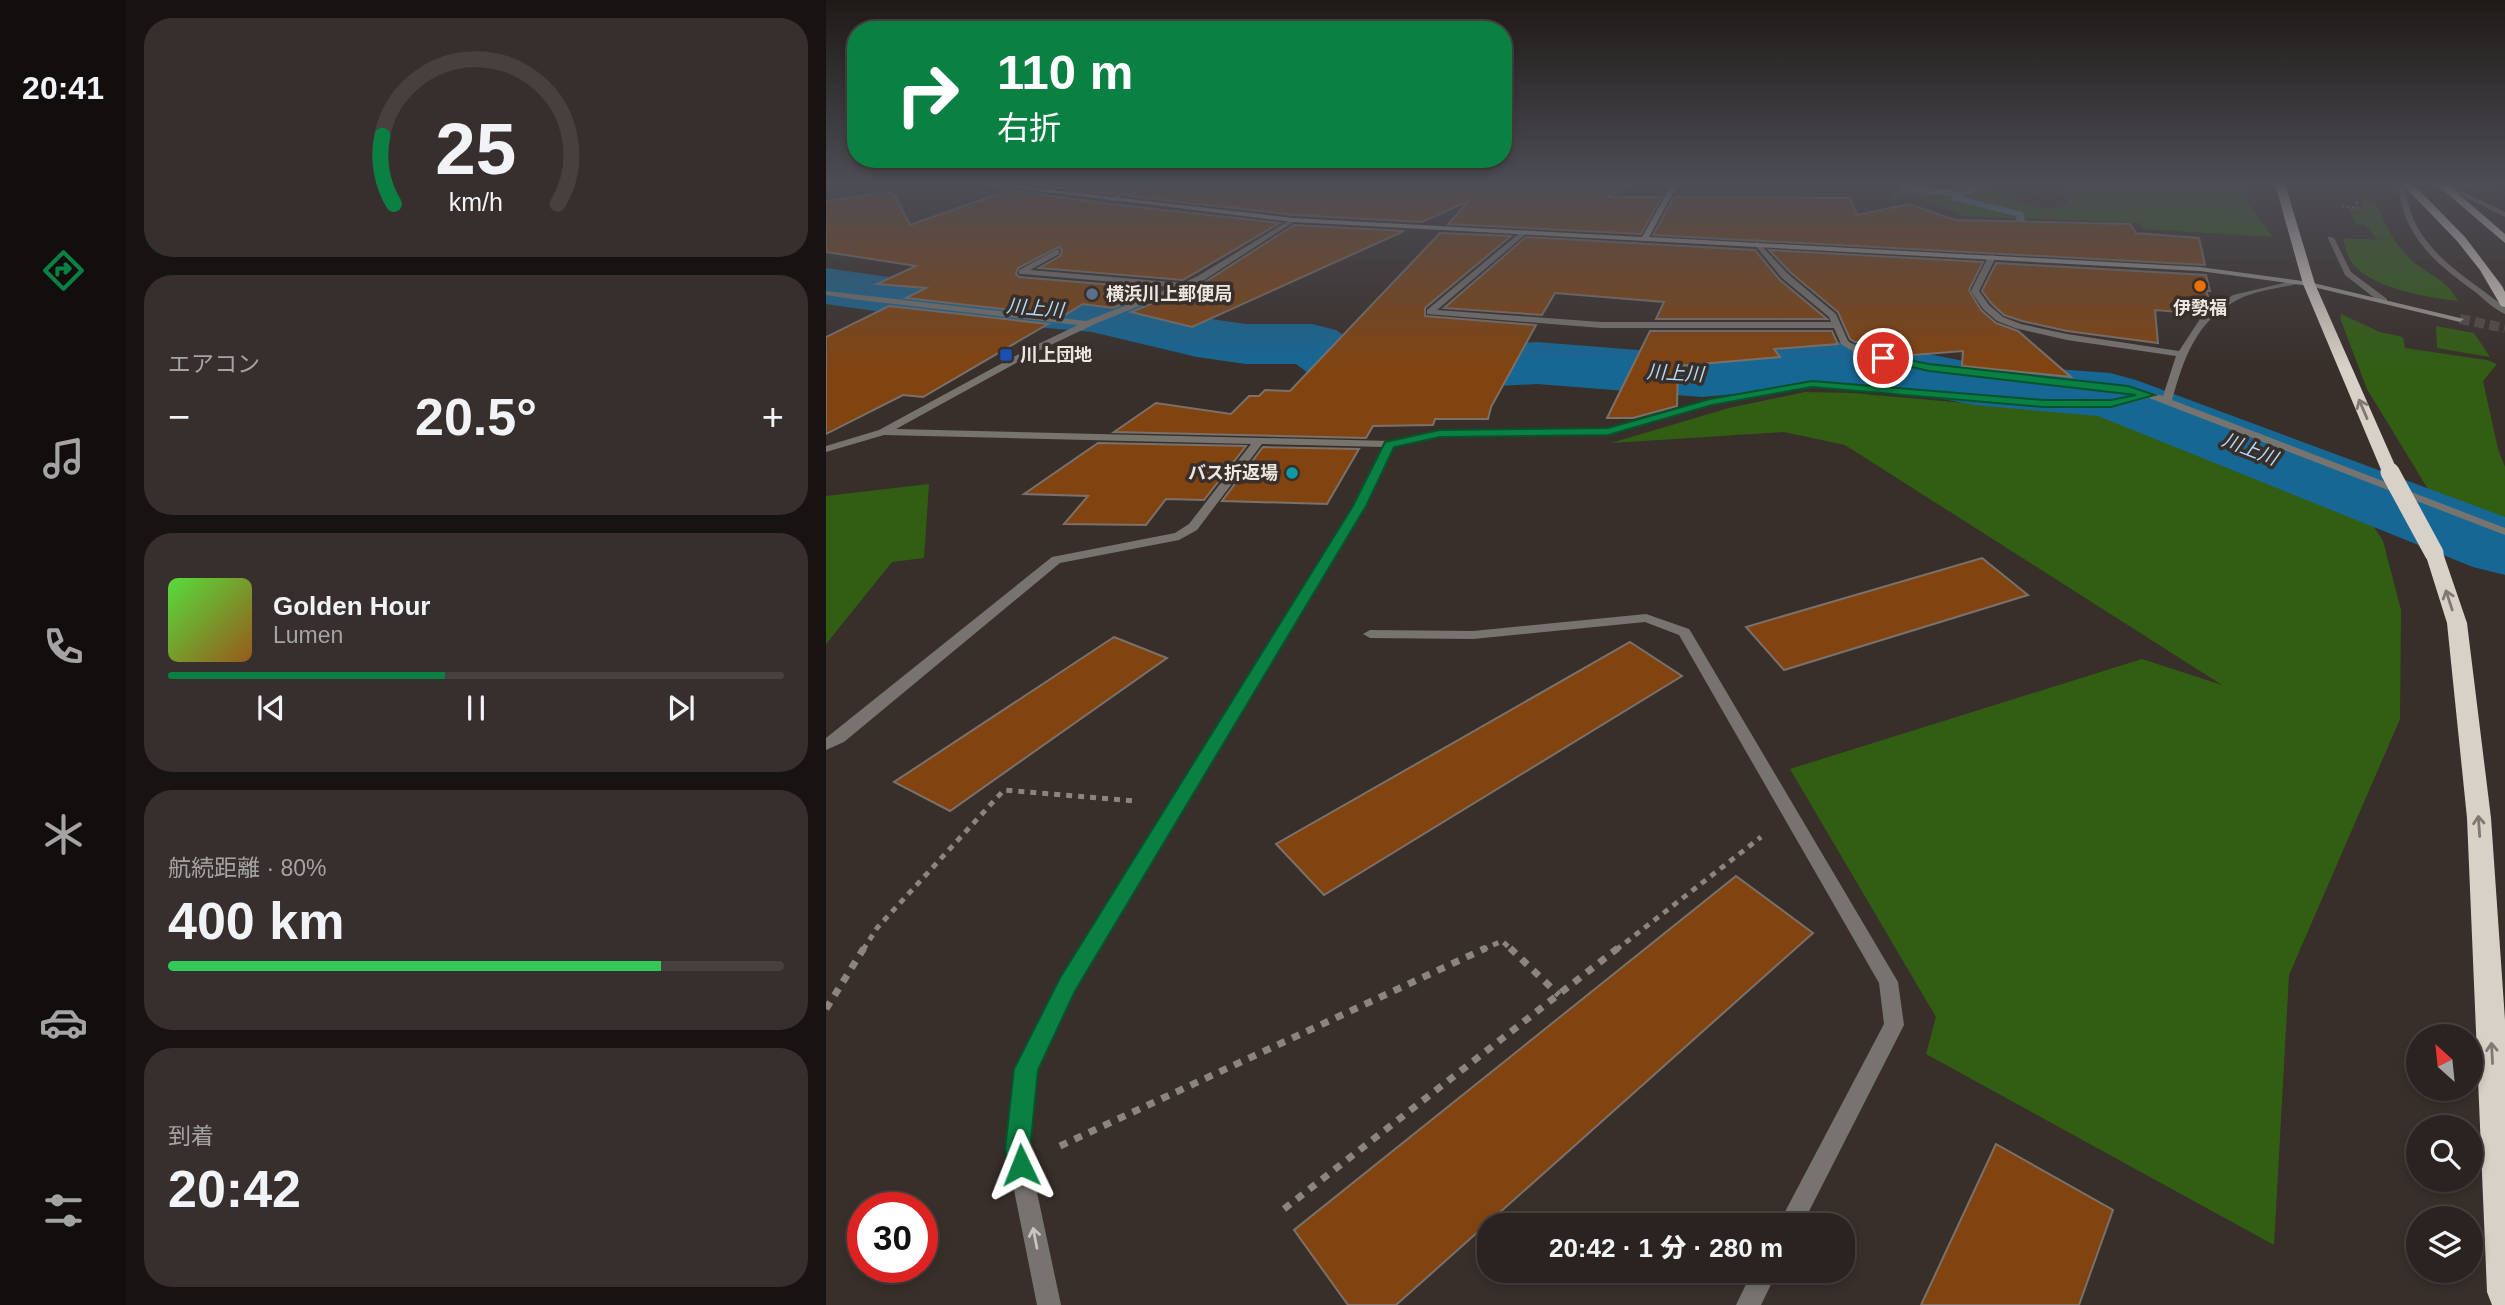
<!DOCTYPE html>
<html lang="ja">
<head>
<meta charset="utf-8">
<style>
	body { margin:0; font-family:Arial,"Noto Sans JP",sans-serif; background:#362f2d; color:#f1f3f6; height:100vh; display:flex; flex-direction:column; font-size:26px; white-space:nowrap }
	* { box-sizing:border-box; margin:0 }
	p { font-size:23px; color:#a5a4a5 }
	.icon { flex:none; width:38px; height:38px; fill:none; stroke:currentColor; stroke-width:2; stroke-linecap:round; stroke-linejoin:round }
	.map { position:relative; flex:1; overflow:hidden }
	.details { display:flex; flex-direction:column; gap:18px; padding:18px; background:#171312; width:700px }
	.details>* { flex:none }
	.top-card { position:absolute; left:21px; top:21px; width:665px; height:147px; border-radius:28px; box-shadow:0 4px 10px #0003,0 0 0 2px #46403e; background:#0b8043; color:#fff; overflow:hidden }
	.needle { width:46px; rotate:333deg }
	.buttons { position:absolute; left:1580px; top:1024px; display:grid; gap:14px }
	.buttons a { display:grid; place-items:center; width:77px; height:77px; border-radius:50%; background:#2a2320; box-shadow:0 4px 10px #0003,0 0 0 2px #46403e; font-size:35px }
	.speed { position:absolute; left:21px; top:1192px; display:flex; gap:14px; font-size:35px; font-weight:700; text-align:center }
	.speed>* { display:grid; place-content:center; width:91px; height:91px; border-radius:50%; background:#2a2320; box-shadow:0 4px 10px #0003,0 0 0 2px #46403e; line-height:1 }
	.speed .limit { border:10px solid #d22; background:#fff; color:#111 }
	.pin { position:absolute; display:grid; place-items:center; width:60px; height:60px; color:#fff; margin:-30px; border:4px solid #fff; border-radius:50%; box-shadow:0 2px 7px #0007 }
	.me { position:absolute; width:77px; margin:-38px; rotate:358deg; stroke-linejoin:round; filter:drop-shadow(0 0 5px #0008) }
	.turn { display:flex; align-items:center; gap:24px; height:147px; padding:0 35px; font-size:32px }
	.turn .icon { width:91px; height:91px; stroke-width:2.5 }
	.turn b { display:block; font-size:49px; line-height:60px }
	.big { font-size:52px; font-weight:800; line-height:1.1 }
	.details .tile { flex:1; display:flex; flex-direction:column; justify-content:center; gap:10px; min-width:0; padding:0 24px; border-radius:28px; background:#362f2d }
	.details .dial { align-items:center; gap:0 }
	.dial svg { height:182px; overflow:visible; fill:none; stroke:#46403e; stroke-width:7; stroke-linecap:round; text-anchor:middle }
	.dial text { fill:#f1f3f6; stroke:none }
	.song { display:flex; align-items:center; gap:21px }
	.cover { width:84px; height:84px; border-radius:10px; background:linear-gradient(135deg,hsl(110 70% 55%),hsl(30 70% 35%)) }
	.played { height:7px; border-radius:4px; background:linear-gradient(90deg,#0b8043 45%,#46403e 45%) }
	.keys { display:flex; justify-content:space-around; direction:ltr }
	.heat { display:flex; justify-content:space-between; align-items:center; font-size:38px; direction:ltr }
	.charge { height:10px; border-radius:5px; background:linear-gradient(90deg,#34c759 80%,#46403e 0) }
	.trip { position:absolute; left:651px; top:1213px; width:378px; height:70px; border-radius:28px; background:#2a2320; box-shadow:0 4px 10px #0003,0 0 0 2px #46403e; font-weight:800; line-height:70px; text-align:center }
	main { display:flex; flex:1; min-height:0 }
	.dock { display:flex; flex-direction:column; width:126px; justify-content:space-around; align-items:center; background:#110e0d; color:#a5a4a5 }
	.dock .icon { width:49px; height:49px }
	.dock .on { color:#0b8043 }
	.dock b { font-size:32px; color:#f1f3f6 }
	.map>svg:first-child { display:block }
</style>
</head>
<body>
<main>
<nav class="dock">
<b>20:41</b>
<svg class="icon on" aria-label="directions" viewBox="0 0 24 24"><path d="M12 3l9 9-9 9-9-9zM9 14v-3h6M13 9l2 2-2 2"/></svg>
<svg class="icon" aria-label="music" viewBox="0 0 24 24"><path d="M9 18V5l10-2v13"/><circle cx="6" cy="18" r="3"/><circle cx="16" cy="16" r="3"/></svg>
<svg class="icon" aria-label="phone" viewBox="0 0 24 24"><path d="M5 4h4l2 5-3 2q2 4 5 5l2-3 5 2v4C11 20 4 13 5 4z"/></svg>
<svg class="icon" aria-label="climate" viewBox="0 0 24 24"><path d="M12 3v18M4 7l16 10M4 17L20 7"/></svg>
<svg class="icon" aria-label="car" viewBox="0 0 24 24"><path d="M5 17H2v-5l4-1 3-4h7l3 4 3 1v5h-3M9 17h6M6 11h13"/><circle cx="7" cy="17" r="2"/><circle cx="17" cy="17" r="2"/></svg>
<svg class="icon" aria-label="filters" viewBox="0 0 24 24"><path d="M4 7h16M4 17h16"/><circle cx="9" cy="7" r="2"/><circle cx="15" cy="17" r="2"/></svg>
</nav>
<section class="details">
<div class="tile dial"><svg viewBox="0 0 100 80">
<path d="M14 69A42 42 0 1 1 86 69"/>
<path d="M14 69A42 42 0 0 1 9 39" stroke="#0b8043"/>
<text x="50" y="56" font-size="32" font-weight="700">25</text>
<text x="50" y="72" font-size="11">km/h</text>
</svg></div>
<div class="tile"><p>エアコン</p>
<div class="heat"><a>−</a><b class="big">20.5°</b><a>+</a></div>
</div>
<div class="tile">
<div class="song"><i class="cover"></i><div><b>Golden Hour</b><p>Lumen</p></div></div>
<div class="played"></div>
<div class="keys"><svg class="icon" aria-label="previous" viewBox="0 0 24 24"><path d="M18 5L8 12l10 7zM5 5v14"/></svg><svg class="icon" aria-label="pause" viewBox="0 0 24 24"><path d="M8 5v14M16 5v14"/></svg><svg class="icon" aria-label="next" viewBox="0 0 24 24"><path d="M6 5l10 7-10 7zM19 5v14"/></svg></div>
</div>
<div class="tile"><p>航続距離 · 80%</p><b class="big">400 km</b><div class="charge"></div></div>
<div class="tile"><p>到着</p><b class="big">20:42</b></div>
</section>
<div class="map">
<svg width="1679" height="1305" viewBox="0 0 1679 1305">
	<rect width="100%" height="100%" fill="#382f2a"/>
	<g fill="#325e14">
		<path d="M1075,184c23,0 50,-4 73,0 28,5 64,37 95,19l-9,-14 14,-5h168l6,19 25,34 -130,-8 -5,-6 -175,-7 -47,-20 -22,4 -2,-7z"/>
		<path d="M1536,200l15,5c9,22 20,44 40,60 18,13 29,15 41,36 -32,-4 -85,-12 -106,-38 -5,-6 -7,-17 -9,-25l35,2 -13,-15h-8l-9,-17 14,1z"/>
		<polygon points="1515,314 1554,332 1577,337 1579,348 1661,360 1671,364 1657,381 1672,449 1679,467 1679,520 1602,489 1541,389 1514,318"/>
		<polygon points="1610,326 1648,333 1664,357 1611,348"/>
		<polygon points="979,392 1027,393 1329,420 1530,499 1557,541 1575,610 1574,719 1463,975 1448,1245 1100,1054 1110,1017 964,769 1316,659 1396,685 1019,445 958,432 785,443 903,408"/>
		<polygon points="103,484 98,558 66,562 0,644 0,496"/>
	</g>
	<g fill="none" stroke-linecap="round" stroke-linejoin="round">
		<polygon fill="#578dac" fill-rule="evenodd" points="1074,184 1135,192 1139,189 1124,184 1150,187 1150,191 1136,197 1197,212 1204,245 1199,248 1194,245 1190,216 1125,200 1126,196 1072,190"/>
		<polygon fill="#176795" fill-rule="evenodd" points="0,268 83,280 266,294 371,317 420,324 486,324 510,330 535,347 583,349 711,342 876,355 1014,342 1082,350 1148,363 1284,373 1310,380 1679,517 1679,575 1647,567 1272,416 1148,405 1082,392 1014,384 876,397 711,384 583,391 519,388 494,382 470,364 420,364 371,357 266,332 83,316 0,304"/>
	</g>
	<g fill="#814411" stroke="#7b716b" stroke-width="2">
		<polygon points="200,184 308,184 287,194"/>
		<polygon points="324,184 808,184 780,197 836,197 815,234 622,224 643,201 596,222 467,215 302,196"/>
		<polygon points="183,190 285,204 454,223 357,280 213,268 234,256 236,250 233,247 192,268 190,274 193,277 335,289 287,308 257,304 237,316 80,298 100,288 51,284 90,266 0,252 0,201 60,192 68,194 84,225"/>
		<polygon points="848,197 1024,198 1031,215 1083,204 1129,220 1304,224 1310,233 1373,238 1379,265 827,235"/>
		<polygon points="468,225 578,231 366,327 305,312 379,282"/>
		<polygon points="614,233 685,236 599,308 599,316 710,325 665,407 662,419 609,419 607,425 547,426 540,438 288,432 330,403 405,414 423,396 433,396 439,390 464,391"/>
		<polygon points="700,237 929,250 954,280 1001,319 830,319 838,302 729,293 716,315 618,308"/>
		<polygon points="943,250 1157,262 1143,290 1155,310 1170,323 1192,331 1245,377 1136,366 1137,351 1074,356 1067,348 1059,349 1052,341 1029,342 1024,339 1012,312 964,272"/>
		<polygon points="1170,263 1380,275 1384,291 1380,291 1385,304 1349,300 1352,312 1329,310 1332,343 1241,331 1196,321 1178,315 1165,303 1156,291"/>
		<polygon points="63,306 222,324 97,397 77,395 0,434 0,337"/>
		<polygon points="824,331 1006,331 1012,344 948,349 954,357 852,366 851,406 807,418 781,418"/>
		<polygon points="272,443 420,446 378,500 340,499 320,525 238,524 262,496 198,494"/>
		<polygon points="437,447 533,449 501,504 396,501"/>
		<polygon points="1156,558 1202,595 958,670 920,627"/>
		<polygon points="288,637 341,658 124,811 68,782"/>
		<polygon points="804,642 856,676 498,895 450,844"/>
		<polygon points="910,876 987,933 570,1305 522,1305 468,1230"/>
		<polygon points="1170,1144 1287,1210 1253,1305 1095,1305"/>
	</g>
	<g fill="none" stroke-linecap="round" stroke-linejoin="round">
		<polyline stroke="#534a46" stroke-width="10" stroke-dasharray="10 5" stroke-linecap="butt" points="1634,319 1679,328"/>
		<polyline stroke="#8b847f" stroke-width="2.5" stroke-dasharray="2.5 2.5" stroke-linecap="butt" points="1516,206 1532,208 1530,201"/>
		<g stroke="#8b847f" stroke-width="5" stroke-dasharray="6 6" stroke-linecap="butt">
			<polyline points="37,950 51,928 178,790 310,801"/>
			<polyline points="656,950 676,941 686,950"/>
			<polyline points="790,950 935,837"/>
		</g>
		<g stroke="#8b847f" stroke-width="7" stroke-dasharray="8 8" stroke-linecap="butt">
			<polyline points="684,948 733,995"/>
			<polyline points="0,1009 38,948"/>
			<polyline points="234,1146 660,948"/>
			<polyline points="458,1209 792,948"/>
		</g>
		<g fill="#777470" fill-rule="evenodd">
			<polygon points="314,184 322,184 286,201 281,200"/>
			<path d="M1572,184h6c8,64 54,87 101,123v7c-11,-5 -21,-15 -31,-23 -40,-29 -71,-55 -76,-107z"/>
			<polygon points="1613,184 1621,184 1679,212 1679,217"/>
			<polygon points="1501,236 1508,238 1525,272 1561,299 1561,303 1555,303 1519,275"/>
		</g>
		<g fill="#777470" fill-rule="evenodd">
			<path d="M467,218l2,3 -91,59 -107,43 -59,28 -142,78 494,12 50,-11 168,-2 102,-29 102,-18 232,19 67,1 27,-6 -209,-24 -69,-15 -19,-12 -7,-16h-233l-174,-14v-4l96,-80 3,4 -89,76 164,12h230l-2,-5 -47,-39 -28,-34 4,-2 30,32 48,40 12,27 15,10 66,14 199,21 35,10 13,-40 -109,-16 -52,-12 -18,-7 -14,-12 -12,-18 17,-34 4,-2 4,2 -17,34 10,14 14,12 18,7 46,10 112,17 21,-32 33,-24 64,-15v4c-18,4 -41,7 -58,15 -43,21 -55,59 -67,101l333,128v7l-356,-137 -38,9 -67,-1 -232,-19 -101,18 -103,29 -168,2 -46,10 -29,60 -291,484 -38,79 -8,81 33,155h-24l-31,-155 10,-81 44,-90 293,-473 30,-59 -121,-3 -65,86 -18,10 -119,23 -216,179 -18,8v-12l226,-181 123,-24 14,-9 62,-80 -367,-9 -58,17v-6l53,-16 153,-83 46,-22 -219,-25 -33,-5v-4l260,30 86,-34 -150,-13h-3v-4l37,-20h3v4l-29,16 153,13 15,-7z"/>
			<polygon points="820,614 863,629 865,632 1072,982 1078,1025 976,1225 952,1225 1058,1024 1053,983 853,635 819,622 647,639 544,638 537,634 544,630 647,631"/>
			<polygon points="927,1270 952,1270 935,1305 910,1305"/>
		</g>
		<polygon fill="#9e9a94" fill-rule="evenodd" points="154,184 174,184 467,218 816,237 846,184 852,184 823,237 1374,267 1483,282 1638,319 1634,322 1483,286 1374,271 467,222"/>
		<g fill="#d8d1c7" fill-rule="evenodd">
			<polygon points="1449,184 1459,184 1489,284 1572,472 1570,476 1558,476 1556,472 1477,284"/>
			<polygon points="1576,184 1587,184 1639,237 1676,286 1679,292 1679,307 1675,306 1654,270 1631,241"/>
			<polygon points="1610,184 1621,184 1679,234 1679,243"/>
			<polygon points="1608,547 1617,553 1641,623 1665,818 1679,1020 1679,1305 1666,1305 1661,1292 1641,818 1621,623 1599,553"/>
		</g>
		<polyline stroke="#8b847f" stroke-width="2.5" stroke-dasharray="2.5 2.5" stroke-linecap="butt" points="1604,184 1667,188"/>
		<polyline stroke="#d8d1c7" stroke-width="19" points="1564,472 1608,553"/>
	</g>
	<defs><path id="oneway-shaft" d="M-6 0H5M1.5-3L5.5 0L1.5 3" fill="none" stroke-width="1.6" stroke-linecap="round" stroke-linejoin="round" transform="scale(1.75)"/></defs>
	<g stroke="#807871">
		<use href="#oneway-shaft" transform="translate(1537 409) rotate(-113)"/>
		<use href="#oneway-shaft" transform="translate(1623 600) rotate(-108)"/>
		<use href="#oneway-shaft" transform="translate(1653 826) rotate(-94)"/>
		<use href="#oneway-shaft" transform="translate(1666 1053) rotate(-93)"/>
	</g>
	<use stroke="#c8c4c0" href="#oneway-shaft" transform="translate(209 1238) rotate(-101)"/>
	<linearGradient id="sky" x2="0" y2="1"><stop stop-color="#1f1a17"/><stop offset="0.5" stop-color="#4d4d55"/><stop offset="1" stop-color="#4d4d55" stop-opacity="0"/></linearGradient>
	<rect width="1679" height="367" fill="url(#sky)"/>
	<polygon fill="#0b8043" stroke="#07532c" stroke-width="2" points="1057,355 1103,364 1302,386 1329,395 1285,407 1218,407 986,387 886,405 782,435 614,437 568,447 540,506 249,991 212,1070 204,1150 208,1165 204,1173 195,1177 186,1173 179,1150 188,1069 234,978 527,506 559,442 614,430 782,428 884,399 986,381 1218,400 1285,400 1310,395 1103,371 1054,360 1054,356"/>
	<circle fill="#e8710a" stroke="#382f2a" stroke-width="2.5" cx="1374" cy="286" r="7"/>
	<circle fill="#5c6f8a" stroke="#382f2a" stroke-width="2.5" cx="266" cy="294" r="7"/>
	<rect fill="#1a4fb4" stroke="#382f2a" stroke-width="2.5" x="173" y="348" width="14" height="14" rx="3.5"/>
	<circle fill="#0f9aa8" stroke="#382f2a" stroke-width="2.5" cx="466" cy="473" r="7"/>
	<g text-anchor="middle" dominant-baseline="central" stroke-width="7" stroke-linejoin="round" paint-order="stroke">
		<g font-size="18" font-weight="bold" fill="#ebe6e2" stroke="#382f2a" text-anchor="start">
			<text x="280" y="294">横浜川上郵便局</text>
			<text x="1374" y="308" text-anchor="middle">伊勢福</text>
			<text x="194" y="355">川上団地</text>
			<text x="452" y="473" text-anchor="end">バス折返場</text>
		</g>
		<g font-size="19" font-style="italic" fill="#b0dcfc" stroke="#382f2a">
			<text transform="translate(209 308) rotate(5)">川上川</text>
			<text transform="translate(849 373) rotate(3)">川上川</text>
			<text transform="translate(1424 449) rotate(21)">川上川</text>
		</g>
	</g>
</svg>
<div class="buttons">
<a><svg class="needle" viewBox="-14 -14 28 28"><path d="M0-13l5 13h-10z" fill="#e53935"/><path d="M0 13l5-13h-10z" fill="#a5a4a5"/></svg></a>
<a><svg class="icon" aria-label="search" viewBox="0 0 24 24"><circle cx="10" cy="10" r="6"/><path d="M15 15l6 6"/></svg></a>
<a><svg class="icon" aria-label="layers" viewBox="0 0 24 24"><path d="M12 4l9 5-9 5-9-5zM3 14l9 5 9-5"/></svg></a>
</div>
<div class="speed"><div class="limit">30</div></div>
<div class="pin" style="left:1057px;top:358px;background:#d93025"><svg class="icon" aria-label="arrive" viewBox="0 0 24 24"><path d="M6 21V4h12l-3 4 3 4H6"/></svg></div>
<svg class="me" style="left:195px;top:1165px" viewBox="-20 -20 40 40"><path d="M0-17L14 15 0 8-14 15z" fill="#0b8043" stroke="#fff" stroke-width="4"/></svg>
<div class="trip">20:42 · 1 分 · 280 m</div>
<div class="top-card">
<div class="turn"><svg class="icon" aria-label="right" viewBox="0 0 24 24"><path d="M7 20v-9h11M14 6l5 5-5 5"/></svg><div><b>110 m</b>右折</div></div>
</div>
</div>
</main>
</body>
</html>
